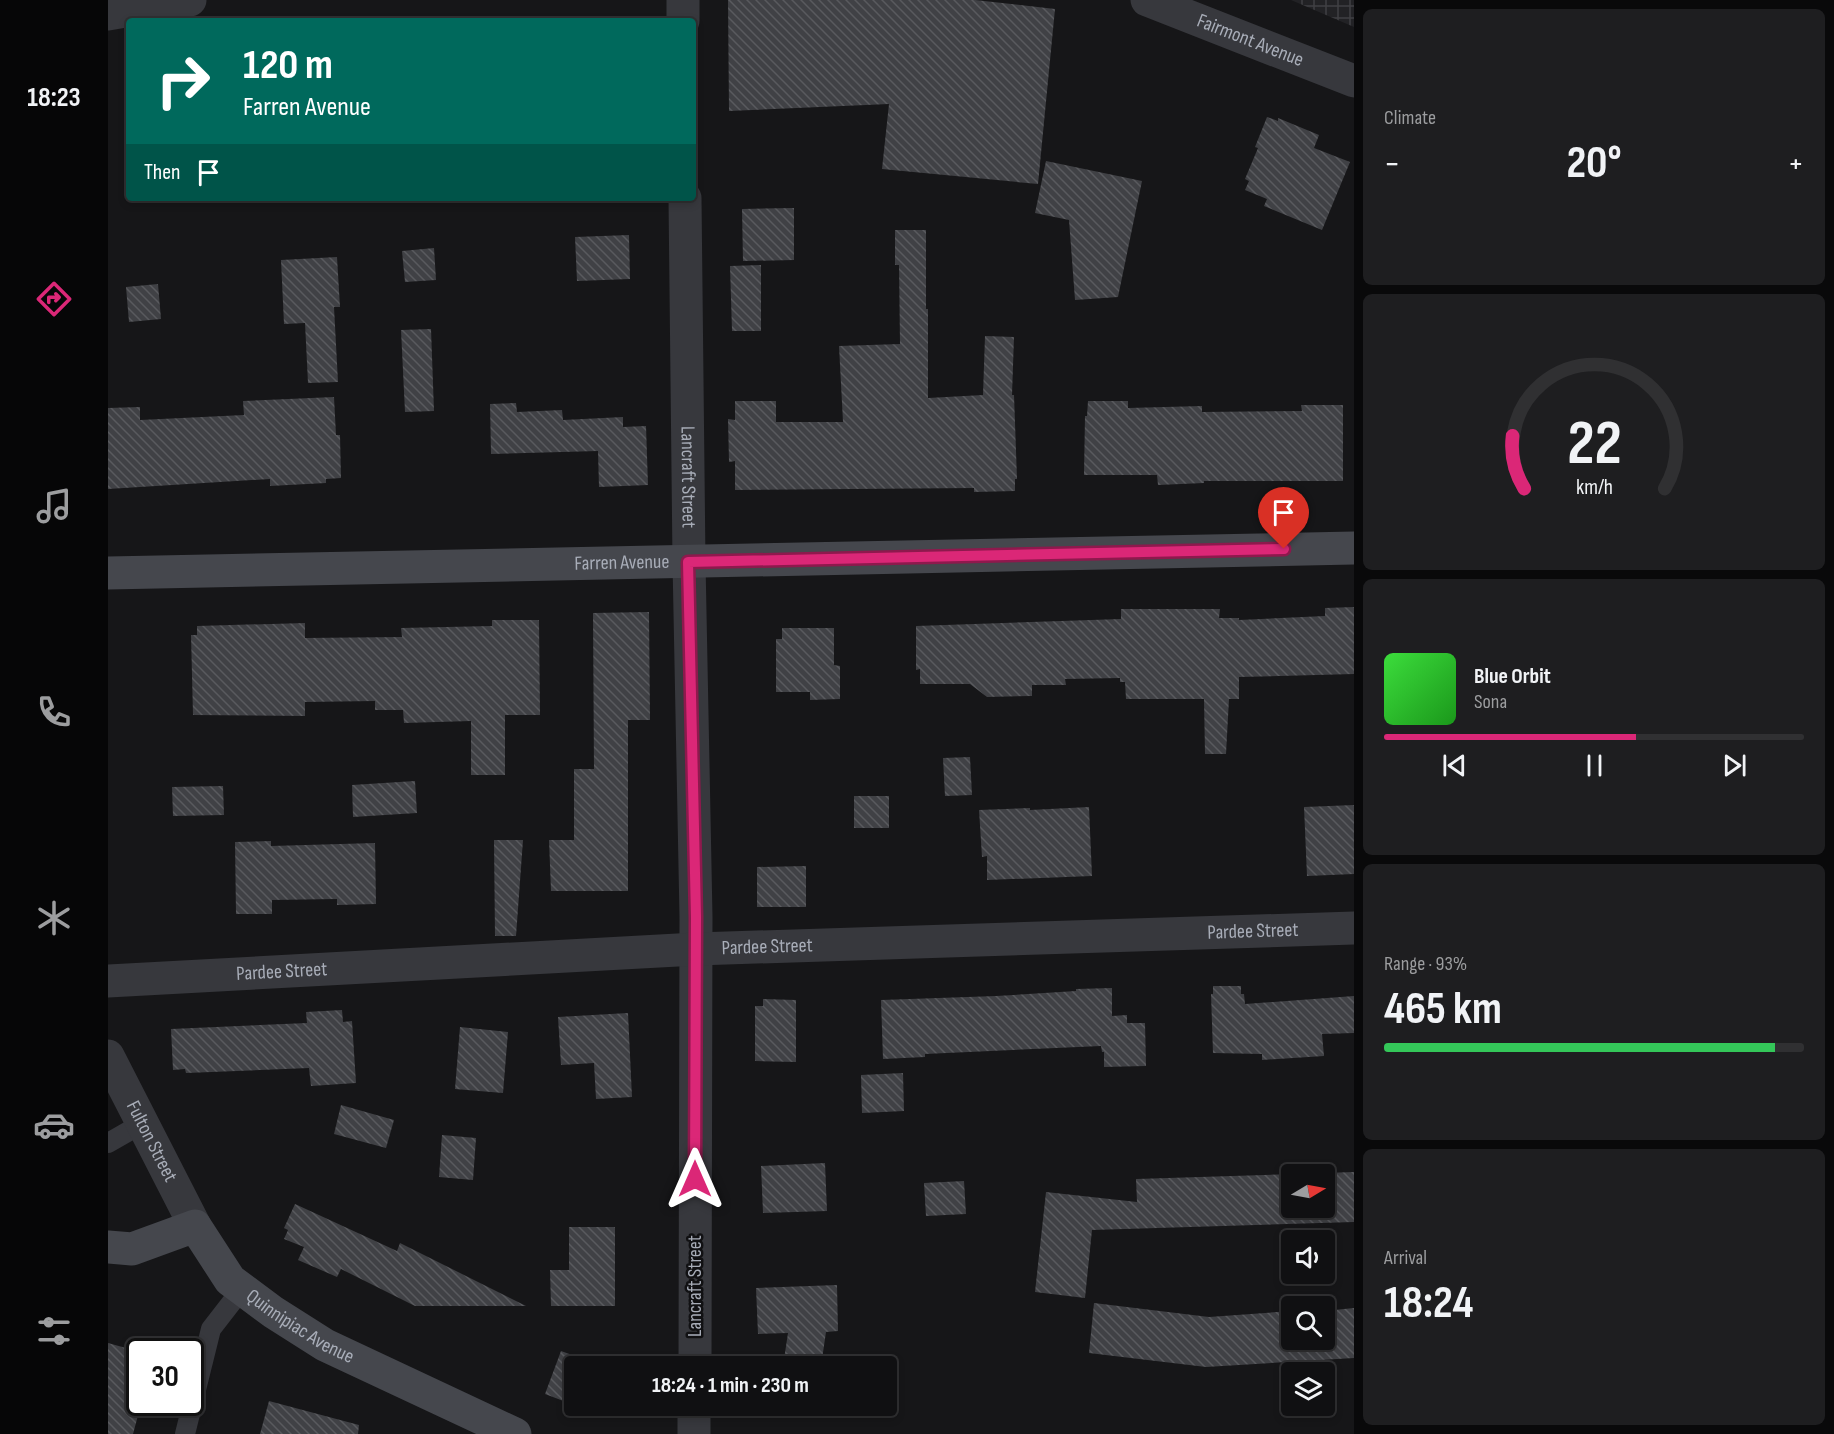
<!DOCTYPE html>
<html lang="en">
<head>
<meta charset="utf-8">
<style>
	body { margin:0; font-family:"Sofia Sans Condensed",sans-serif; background:#1e1e20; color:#f1f3f6; height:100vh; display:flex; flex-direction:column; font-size:22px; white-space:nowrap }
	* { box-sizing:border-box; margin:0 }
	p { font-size:20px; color:#9c9d9f }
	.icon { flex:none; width:33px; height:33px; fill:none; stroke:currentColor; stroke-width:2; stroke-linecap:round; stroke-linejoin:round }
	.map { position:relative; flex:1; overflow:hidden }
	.panel { display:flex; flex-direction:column; gap:9px; padding:9px; background:#09090a; width:480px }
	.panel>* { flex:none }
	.hud { position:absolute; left:18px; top:18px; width:570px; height:183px; border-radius:6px; box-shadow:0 3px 9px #0003,0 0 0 2px #303032; background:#00695c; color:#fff; overflow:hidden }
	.needle { width:39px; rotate:80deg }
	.buttons { position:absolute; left:1173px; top:1164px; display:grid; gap:12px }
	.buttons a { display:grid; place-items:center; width:54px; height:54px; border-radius:6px; background:#101012; box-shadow:0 3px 9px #0003,0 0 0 2px #303032; font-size:30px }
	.speed { position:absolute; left:18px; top:1338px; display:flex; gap:12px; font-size:30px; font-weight:700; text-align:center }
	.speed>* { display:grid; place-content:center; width:78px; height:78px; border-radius:50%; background:#101012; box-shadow:0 3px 9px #0003,0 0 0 2px #303032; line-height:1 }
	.speed .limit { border:3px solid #111; border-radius:9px; background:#fff; color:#111 }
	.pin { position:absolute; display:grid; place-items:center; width:51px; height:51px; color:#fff; margin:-62px -26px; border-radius:50% 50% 50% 0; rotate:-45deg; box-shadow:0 0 6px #0007 }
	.pin .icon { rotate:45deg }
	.me { position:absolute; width:66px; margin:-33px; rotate:0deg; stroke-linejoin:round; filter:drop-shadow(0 0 4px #0008) }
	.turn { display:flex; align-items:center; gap:21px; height:126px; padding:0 18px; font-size:27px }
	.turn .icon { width:78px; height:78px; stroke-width:2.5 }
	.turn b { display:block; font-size:42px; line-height:51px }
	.then { display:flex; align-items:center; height:57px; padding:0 18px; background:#0003; gap:12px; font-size:22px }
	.big { font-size:45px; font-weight:700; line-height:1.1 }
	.panel .widget { flex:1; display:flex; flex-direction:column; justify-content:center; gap:9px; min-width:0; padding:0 21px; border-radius:9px; background:#1e1e20 }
	.panel .dial { align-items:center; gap:0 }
	.dial svg { height:156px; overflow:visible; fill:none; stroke:#303032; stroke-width:7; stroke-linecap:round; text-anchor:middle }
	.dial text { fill:#f1f3f6; stroke:none }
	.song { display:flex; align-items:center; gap:18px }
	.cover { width:72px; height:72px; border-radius:9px; background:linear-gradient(135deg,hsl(120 70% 55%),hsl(120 70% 35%)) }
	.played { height:6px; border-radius:3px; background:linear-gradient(90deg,#db2777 60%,#303032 60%) }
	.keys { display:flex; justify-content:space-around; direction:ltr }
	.heat { display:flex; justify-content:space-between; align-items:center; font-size:33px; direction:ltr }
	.charge { height:9px; border-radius:4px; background:linear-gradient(90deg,#34c759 93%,#303032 0) }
	.trip { position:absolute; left:456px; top:1356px; width:333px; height:60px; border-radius:6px; background:#101012; box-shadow:0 3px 9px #0003,0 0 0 2px #303032; font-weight:700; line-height:60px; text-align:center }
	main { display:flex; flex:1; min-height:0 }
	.tab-bar { display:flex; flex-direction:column; width:108px; justify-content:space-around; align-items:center; background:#060607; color:#9c9d9f }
	.tab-bar .icon { width:42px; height:42px }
	.tab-bar .active { color:#db2777 }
	.tab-bar b { font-size:27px; color:#f1f3f6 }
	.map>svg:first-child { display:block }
</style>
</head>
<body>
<main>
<nav class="tab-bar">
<b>18:23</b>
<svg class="icon active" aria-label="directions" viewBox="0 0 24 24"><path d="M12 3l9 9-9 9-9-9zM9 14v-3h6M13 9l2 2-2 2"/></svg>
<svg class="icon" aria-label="music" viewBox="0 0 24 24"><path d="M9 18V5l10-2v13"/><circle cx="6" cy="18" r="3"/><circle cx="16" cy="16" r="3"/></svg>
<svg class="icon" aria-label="phone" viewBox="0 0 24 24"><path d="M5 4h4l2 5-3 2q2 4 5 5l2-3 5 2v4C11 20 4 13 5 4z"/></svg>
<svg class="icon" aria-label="climate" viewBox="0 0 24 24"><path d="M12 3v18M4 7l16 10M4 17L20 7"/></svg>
<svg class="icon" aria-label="car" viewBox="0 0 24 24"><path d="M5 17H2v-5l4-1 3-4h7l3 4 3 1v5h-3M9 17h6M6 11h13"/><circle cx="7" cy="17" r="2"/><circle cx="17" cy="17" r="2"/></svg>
<svg class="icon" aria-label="filters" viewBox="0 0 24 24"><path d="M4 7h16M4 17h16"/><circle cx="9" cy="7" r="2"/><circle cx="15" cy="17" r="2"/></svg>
</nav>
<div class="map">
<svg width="1246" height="1434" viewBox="0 0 1246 1434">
	<defs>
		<pattern id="industrial-grid" width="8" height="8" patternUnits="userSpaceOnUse" patternTransform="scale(1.5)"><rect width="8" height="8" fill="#222225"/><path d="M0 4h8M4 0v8" fill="none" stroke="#3f3f43"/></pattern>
		<pattern id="building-back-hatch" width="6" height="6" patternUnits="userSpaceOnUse" patternTransform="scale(1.5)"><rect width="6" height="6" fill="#404145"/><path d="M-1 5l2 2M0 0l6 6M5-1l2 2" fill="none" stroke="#595a5e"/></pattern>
	</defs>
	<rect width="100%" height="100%" fill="#161618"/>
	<polygon fill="url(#industrial-grid)" points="1183,0 1246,0 1246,27"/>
	<g fill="url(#building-back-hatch)" fill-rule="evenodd">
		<polygon points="620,0 867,0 947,9 930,184 774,169 781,104 621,111"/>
		<polygon points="1159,117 1170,121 1170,118 1211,135 1206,148 1242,162 1214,230 1156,206 1159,199 1137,190 1141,181 1137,179 1150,148 1147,147"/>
		<polygon points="938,161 1034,181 1010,297 967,300 961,220 927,213"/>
		<polygon points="686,208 686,260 635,261 634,209"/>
		<polygon points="787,230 818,230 818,309 820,309 820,398 875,395 877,336 906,337 904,395 906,395 909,479 907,479 907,491 866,492 866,488 627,490 627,461 621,462 620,419 627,420 627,401 668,401 668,422 735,422 731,346 792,344 791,265 787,265"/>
		<polygon points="521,235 522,279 469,281 467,237"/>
		<polygon points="326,248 328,280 297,282 294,251"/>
		<polygon points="229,257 232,307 226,307 230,382 200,383 197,323 176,324 173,260"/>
		<polygon points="653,265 653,331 624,331 622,266"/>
		<polygon points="50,284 53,319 21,322 18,287"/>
		<polygon points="323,329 326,411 297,412 293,330"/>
		<polygon points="226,397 228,435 232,435 233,478 218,479 218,483 162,486 162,479 0,489 0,408 32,407 32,420 136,415 135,401"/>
		<polygon points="980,401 1020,401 1020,408 1094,406 1094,412 1194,411 1193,405 1235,405 1235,481 1096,481 1096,483 1050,485 1049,475 976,475 977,416 979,416"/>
		<polygon points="408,403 409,412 454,410 455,420 515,417 515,427 538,426 540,485 491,487 490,451 383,454 382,404"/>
		<polygon points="1246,607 1246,674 1131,677 1131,699 1121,699 1118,754 1097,754 1096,699 1018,699 1017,682 1012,682 1012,678 957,679 958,685 924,685 924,696 879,697 862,684 812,684 812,669 808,670 808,626 1013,619 1013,609 1112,609 1111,618 1131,618 1131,620 1217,616 1217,608"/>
		<polygon points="541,612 542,720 520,720 520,891 443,891 441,840 466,840 466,769 486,769 485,613"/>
		<polygon points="384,620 431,620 432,715 397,715 397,775 363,775 363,721 296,723 295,710 267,710 267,701 197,702 197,716 85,715 83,635 89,635 89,626 197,623 197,638 294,637 293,628 384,626"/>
		<polygon points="674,628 726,628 726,665 732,666 732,699 702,700 702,692 668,692 668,639 674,639"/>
		<polygon points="862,757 864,795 837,796 835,758"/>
		<polygon points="307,781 309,813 245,817 244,785"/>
		<polygon points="115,786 116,815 65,816 64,787"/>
		<rect x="746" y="796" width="35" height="32"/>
		<polygon points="1246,805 1246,874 1199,876 1196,807"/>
		<polygon points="981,807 984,876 879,880 879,856 874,857 871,810 922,808 922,810"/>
		<polygon points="386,840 415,840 408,936 387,936"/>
		<polygon points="163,841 163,846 267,843 268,904 229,905 229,899 164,900 164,914 128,914 127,842"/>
		<polygon points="698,866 698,907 649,907 649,867"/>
		<polygon points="1105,986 1133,986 1133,994 1136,994 1137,1004 1246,996 1246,1033 1214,1034 1216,1056 1154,1060 1154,1054 1105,1053 1103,994 1105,994"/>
		<polygon points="1004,988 1004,1016 1019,1015 1019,1023 1037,1023 1038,1066 996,1067 996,1052 994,1052 993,1046 817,1054 817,1057 775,1059 773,1000 888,996 968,991 968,989"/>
		<polygon points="655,999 688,1000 688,1062 647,1061 647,1006 655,1006"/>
		<polygon points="234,1010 235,1022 244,1021 248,1083 203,1086 201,1068 78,1073 77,1069 65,1070 63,1029 199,1023 198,1012"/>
		<polygon points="520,1013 524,1097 488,1099 486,1063 453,1065 450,1017"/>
		<polygon points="352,1027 400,1032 395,1093 347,1089"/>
		<polygon points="795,1073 796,1111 754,1113 753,1075"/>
		<polygon points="233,1105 286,1120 278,1148 226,1134"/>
		<polygon points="334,1135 368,1138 365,1180 331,1177"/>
		<polygon points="717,1163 719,1211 655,1213 653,1166"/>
		<path d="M1246,1172v50l-262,8 -7,68 -50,-6 11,-100 91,10 -1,-23zM1184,1174h32v34h-32z"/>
		<polygon points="856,1181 858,1214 818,1216 816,1183"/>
		<polygon points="187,1204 289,1251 292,1243 418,1306 307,1306 233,1269 229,1277 190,1260 196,1247 176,1239 180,1230 176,1228"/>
		<polygon points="461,1227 507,1227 507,1306 443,1306 442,1270 461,1270"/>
		<polygon points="729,1285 730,1331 718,1332 713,1366 675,1366 680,1333 650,1334 648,1288"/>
		<polygon points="986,1303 1101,1317 1184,1311 1184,1340 1216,1340 1216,1311 1246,1308 1246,1358 1098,1367 981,1353"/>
		<polygon points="0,1343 32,1352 32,1408 25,1434 0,1434"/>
		<polygon points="453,1351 495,1366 466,1366 466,1405 437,1394"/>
		<polygon points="161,1401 251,1425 250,1434 152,1434"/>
		<polygon points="468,1406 495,1406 492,1414"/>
	</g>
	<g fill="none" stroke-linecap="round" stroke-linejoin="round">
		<g stroke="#37383d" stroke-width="20">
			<polyline points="0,1143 35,1123"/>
			<polyline points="77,1434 103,1329 134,1289"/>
		</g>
		<g stroke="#37383d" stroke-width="33">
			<polyline points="575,0 575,21"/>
			<path id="s1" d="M1039,0l207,81"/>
			<polyline points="0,14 82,0"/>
			<path id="s2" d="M577,198l4,364 7,355 -1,449"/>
			<path id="s3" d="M0,981l588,-32 658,-21"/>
			<polyline points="586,1434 586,1406"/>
		</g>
		<path stroke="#37383d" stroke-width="33" id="s4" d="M0,1056l87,170"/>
		<g stroke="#45474d" stroke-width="33">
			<path id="s5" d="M0,573l1246,-25"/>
			<path id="s6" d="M0,1247l24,2 63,-23 35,54 43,32 52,33 190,89"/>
		</g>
	</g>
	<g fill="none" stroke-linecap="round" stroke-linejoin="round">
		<g stroke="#8e194d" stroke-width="15">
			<polyline id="route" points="587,1179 588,917 580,562 1176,549"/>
		</g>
		<use href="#route" stroke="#db2777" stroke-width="10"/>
	</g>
	<g text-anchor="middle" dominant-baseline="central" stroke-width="5" stroke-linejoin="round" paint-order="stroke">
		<g font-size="20" fill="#a8adb8" stroke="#111113">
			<text stroke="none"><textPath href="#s1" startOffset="111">Fairmont Avenue</textPath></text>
			<text stroke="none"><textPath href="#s2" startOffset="279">Lancraft Street</textPath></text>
			<text stroke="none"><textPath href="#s5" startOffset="514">Farren Avenue</textPath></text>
			<text stroke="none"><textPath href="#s3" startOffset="1146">Pardee Street</textPath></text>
			<text stroke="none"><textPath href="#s3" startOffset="660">Pardee Street</textPath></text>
			<text stroke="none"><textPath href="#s3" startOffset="174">Pardee Street</textPath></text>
			<text stroke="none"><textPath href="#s4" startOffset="96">Fulton Street</textPath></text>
			<text transform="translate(587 1286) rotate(-90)">Lancraft Street</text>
			<text stroke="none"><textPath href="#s6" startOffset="240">Quinnipiac Avenue</textPath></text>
		</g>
	</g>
</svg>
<div class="buttons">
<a><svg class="needle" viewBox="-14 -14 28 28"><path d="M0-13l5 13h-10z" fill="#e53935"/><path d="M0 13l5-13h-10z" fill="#9c9d9f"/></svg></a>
<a><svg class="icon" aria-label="sound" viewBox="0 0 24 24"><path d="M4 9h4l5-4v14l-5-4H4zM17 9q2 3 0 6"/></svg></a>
<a><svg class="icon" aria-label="search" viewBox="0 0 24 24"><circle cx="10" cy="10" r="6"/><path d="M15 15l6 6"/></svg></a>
<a><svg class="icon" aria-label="layers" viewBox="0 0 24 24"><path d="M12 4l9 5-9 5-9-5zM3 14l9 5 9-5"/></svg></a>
</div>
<div class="speed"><div class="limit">30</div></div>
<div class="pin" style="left:1176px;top:549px;background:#d93025"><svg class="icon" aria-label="arrive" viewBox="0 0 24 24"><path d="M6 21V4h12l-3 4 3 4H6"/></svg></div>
<svg class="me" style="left:587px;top:1179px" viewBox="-20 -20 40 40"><path d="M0-17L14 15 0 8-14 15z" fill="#db2777" stroke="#fff" stroke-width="4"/></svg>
<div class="trip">18:24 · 1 min · 230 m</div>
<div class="hud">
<div class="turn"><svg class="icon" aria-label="right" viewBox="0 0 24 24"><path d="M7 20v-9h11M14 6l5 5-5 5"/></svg><div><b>120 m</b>Farren Avenue</div></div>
<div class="then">Then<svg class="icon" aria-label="arrive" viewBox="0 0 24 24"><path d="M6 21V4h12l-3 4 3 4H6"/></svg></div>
</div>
</div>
<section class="panel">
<div class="widget"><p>Climate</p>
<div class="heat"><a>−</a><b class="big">20°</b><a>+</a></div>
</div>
<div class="widget dial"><svg viewBox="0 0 100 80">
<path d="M14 69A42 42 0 1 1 86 69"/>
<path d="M14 69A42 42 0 0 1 8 42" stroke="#db2777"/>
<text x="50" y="56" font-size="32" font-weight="700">22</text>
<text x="50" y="72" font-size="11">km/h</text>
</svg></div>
<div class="widget">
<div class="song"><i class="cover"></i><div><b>Blue Orbit</b><p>Sona</p></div></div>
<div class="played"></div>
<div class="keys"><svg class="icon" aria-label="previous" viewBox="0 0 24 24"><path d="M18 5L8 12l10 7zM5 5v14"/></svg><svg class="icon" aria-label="pause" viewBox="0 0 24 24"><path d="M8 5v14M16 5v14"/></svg><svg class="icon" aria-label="next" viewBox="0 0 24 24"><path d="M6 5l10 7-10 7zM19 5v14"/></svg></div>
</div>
<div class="widget"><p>Range · 93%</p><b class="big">465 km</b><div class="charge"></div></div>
<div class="widget"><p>Arrival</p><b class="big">18:24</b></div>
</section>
</main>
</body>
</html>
